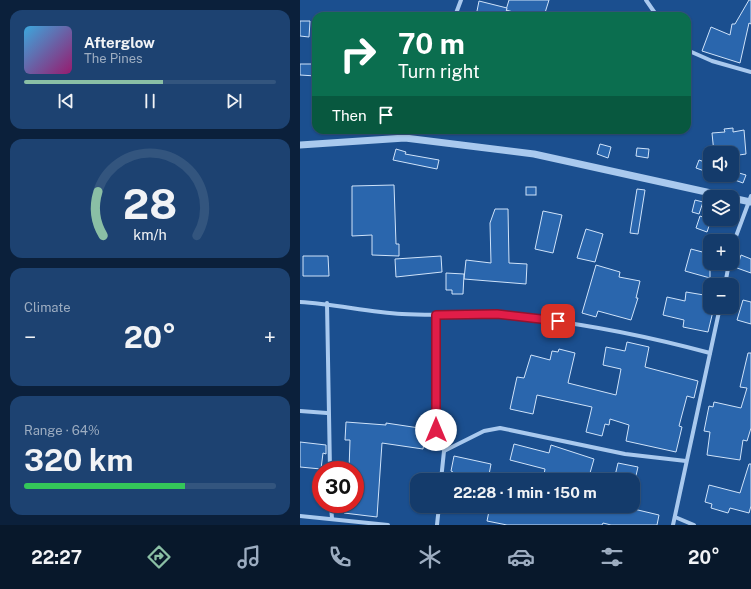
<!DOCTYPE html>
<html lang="en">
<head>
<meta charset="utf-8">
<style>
	body { margin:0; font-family:"Public Sans",sans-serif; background:#1d4271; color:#f1f3f6; height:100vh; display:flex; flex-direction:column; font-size:15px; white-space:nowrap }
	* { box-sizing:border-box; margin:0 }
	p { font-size:13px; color:#9dadc1 }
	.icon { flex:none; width:22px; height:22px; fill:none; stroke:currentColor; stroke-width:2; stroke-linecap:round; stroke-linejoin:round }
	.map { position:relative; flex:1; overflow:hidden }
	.details { display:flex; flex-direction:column; gap:10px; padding:10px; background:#0b203b; width:300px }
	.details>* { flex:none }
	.top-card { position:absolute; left:12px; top:12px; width:379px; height:122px; border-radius:12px; box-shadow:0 1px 3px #0004,0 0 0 1px #33557e; background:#0b6e4f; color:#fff; overflow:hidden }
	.buttons { position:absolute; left:403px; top:146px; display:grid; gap:8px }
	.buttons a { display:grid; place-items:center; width:36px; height:36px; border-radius:8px; background:#143b6b; box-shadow:0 1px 3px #0004,0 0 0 1px #33557e; font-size:20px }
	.speed { position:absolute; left:12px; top:461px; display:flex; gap:8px; font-size:20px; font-weight:700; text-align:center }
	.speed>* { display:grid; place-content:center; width:52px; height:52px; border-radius:50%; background:#143b6b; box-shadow:0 1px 3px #0004,0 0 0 1px #33557e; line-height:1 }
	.speed .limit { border:6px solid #d22; background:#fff; color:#111 }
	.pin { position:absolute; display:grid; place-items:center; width:34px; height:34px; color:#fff; margin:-17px; border-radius:8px; box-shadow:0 2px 6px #0006 }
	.me { position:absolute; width:44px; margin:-22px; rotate:0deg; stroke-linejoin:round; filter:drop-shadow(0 0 3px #0008) }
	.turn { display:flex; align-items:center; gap:14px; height:84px; padding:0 20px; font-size:18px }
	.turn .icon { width:52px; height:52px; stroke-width:2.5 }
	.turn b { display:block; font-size:28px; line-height:34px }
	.then { display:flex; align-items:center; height:38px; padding:0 20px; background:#0003; gap:8px; font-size:15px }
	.big { font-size:30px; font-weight:700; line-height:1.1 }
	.details .widget { flex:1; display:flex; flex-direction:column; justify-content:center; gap:6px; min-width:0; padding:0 14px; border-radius:12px; background:#1d4271 }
	.details .dial { align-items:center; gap:0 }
	.dial svg { height:104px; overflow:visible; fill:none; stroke:#33557e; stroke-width:7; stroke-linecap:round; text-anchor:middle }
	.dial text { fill:#f1f3f6; stroke:none }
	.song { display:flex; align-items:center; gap:12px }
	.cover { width:48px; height:48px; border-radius:6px; background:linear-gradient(135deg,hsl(200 70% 55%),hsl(320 70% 35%)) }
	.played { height:4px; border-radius:2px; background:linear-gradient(90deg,#8abfa5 55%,#33557e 55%) }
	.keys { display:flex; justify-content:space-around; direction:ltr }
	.heat { display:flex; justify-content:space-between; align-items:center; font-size:22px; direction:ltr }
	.charge { height:6px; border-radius:3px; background:linear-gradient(90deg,#34c759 64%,#33557e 0) }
	.trip { position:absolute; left:110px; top:473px; width:230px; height:40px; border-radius:12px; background:#143b6b; box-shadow:0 1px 3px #0004,0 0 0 1px #33557e; font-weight:700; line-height:40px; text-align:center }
	.tab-bar { display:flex; height:64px; justify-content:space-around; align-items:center; background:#08182b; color:#9dadc1 }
	.tab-bar .icon { width:28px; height:28px }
	.tab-bar .selected { color:#8abfa5 }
	.tab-bar b { font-size:18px; color:#f1f3f6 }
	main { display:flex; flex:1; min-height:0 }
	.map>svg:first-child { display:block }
</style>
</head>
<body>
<main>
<section class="details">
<div class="widget">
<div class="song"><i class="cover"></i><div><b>Afterglow</b><p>The Pines</p></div></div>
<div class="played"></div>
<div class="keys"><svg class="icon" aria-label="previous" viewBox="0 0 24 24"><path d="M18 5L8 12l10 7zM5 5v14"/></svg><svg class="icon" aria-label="pause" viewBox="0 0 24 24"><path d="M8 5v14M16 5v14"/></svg><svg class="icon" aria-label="next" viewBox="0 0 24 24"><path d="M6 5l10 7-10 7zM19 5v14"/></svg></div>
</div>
<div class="widget dial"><svg viewBox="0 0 100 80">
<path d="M14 69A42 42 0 1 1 86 69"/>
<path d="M14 69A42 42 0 0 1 10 35" stroke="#8abfa5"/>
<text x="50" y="56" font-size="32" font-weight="700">28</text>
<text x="50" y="72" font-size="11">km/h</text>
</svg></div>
<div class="widget"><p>Climate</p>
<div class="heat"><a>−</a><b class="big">20°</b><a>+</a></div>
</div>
<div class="widget"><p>Range · 64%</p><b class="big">320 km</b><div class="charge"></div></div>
</section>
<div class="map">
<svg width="451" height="525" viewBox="0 0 451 525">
	<rect width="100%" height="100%" fill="#1b4f8f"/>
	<g fill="#2a66ad" stroke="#cfe3fa">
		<polygon points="209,0 249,0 244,16 228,16 206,10"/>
		<polygon points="449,0 451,0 451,24 449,23 440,63 402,51 411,27 430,35 432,24 435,24"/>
		<polygon points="179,1 207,8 205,16 176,16"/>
		<polygon points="0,21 10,21 9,37 0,36"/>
		<polygon points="0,64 16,64 16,76 0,75"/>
		<polygon points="433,128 433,132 444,130 446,154 432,156 432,153 414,153 412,133 425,132 424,129"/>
		<polygon points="300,144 311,147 308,158 297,154"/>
		<polygon points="337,148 349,149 348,158 336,156"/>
		<polygon points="96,149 106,152 105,154 139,160 137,169 93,160"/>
		<polygon points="399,160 410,164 410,173 396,168"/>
		<polygon points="432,171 446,175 443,183 432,179"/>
		<polygon points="94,185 96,244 99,244 99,256 72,255 72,235 52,236 52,186"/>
		<rect x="226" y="187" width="10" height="8"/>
		<polygon points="337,189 345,190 338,234 330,233"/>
		<polygon points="395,200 403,202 399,214 392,212"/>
		<polygon points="195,209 208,209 209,263 227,264 226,284 164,279 166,260 191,263 190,223"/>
		<polygon points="243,211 262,215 253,253 235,249"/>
		<polygon points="400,216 411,220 407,232 396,228"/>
		<polygon points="286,229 303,234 295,262 277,258"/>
		<polygon points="391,249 410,254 410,278 385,271"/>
		<polygon points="441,255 451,259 451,273 437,268"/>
		<polygon points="3,256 28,256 29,276 3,276"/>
		<polygon points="141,256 142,272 96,277 95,259"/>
		<polygon points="296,265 320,272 319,277 340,281 336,298 338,298 331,320 298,311 296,317 282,313"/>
		<polygon points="146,273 164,274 163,294 152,294 152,290 146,290"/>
		<polygon points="386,292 410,296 410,307 414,307 408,332 383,327 384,320 363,315 367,297 385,301"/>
		<polygon points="443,300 451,302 451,324 437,320"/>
		<polygon points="327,342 349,347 345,367 398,381 394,398 387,396 379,426 382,427 376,452 326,441 329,425 310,419 309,425 305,424 302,436 286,432 292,407 237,395 233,414 210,409 217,377 224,378 231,355 250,360 252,351 258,352 259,349 275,353 268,383 316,395 321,369 303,365 306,347 325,351"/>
		<polygon points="448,353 451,353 451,428 447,441 443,440 440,460 407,455 410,432 404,431 409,406 413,407 414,402 441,408 447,388 440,387"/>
		<polygon points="46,422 86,425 86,423 126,429 123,449 82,443 77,517 44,513 45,504 55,504 55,470 49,470 50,440 45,440"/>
		<polygon points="0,442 26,445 26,454 23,453 21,469 0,467"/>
		<polygon points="214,444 249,453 251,445 294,459 288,480 264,475 263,480 243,480 245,469 210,460"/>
		<polygon points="154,456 191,464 188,480 152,480 153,472 151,471"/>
		<polygon points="318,463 338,467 335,480 314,480"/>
		<polygon points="449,464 451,464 451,506 449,513 430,508 428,513 411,508 412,504 405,502 409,485 440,493"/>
		<polygon points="190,506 207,506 224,509 225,506 321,506 359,515 357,525 311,525 303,523 302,525 207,525 187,521"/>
	</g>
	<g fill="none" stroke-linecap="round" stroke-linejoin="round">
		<g stroke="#a9c9ee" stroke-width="4">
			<polyline points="346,0 357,16"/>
			<polyline points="155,16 161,0"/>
			<polyline points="387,50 412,61 451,72"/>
			<polyline points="105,138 108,130"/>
			<polyline points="432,251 435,239 451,196"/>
			<polyline points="425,285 429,263"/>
			<path d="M0,302c34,2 68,10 102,12 31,2 63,0 94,0 14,1 28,4 42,5 59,7 116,19 172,34"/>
			<polyline points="27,303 30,470"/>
			<polyline points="136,315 136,430 144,451 141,480"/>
			<polyline points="0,411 27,413"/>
			<polyline points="144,451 184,431 200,428 325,454 386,461"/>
			<polyline points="31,504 32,519"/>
			<polyline points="0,516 88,525"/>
			<polyline points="375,517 394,525"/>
			<polyline points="137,525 139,506"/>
			<polyline points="373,525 420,307"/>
		</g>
		<g stroke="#a9c9ee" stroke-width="7">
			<polyline points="0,145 105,138 234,154 429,197"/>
			<polyline points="432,198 451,202"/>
		</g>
	</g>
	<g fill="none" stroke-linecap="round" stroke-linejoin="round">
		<g stroke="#92132f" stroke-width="10">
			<polyline id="route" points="136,430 136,315 197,314 258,321"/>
		</g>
		<use href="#route" stroke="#e11d48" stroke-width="7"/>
	</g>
</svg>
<div class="buttons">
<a><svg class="icon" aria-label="sound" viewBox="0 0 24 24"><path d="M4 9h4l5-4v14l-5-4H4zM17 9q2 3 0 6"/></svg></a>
<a><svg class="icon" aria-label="layers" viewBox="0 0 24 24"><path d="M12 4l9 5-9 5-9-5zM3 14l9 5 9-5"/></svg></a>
<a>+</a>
<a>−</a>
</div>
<div class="speed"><div class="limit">30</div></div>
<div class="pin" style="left:258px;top:321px;background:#d93025"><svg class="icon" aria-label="arrive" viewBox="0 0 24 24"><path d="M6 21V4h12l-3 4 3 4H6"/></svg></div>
<svg class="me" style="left:136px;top:430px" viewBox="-20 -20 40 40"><circle r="19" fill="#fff"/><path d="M0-13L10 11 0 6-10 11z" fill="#e11d48"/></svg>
<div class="trip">22:28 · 1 min · 150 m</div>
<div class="top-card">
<div class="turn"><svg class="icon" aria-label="right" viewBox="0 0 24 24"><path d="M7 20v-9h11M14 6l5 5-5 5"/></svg><div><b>70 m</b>Turn right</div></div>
<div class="then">Then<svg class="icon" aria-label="arrive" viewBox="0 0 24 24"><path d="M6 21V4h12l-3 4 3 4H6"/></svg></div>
</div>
</div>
</main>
<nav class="tab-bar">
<b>22:27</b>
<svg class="icon selected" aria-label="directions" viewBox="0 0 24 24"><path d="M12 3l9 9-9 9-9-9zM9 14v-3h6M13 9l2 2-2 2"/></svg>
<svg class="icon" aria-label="music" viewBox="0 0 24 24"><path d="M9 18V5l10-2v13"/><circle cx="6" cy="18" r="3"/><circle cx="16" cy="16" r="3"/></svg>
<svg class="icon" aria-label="phone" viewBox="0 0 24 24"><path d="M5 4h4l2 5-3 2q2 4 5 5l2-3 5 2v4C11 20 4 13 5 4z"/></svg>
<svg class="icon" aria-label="climate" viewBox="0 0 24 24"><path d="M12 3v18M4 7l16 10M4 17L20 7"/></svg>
<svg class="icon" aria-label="car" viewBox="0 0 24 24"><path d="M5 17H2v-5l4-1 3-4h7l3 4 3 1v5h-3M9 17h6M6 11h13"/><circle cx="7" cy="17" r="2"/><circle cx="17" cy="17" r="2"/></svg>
<svg class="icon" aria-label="filters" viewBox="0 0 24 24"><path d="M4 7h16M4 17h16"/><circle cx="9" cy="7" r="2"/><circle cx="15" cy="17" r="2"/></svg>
<b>20°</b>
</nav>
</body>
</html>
